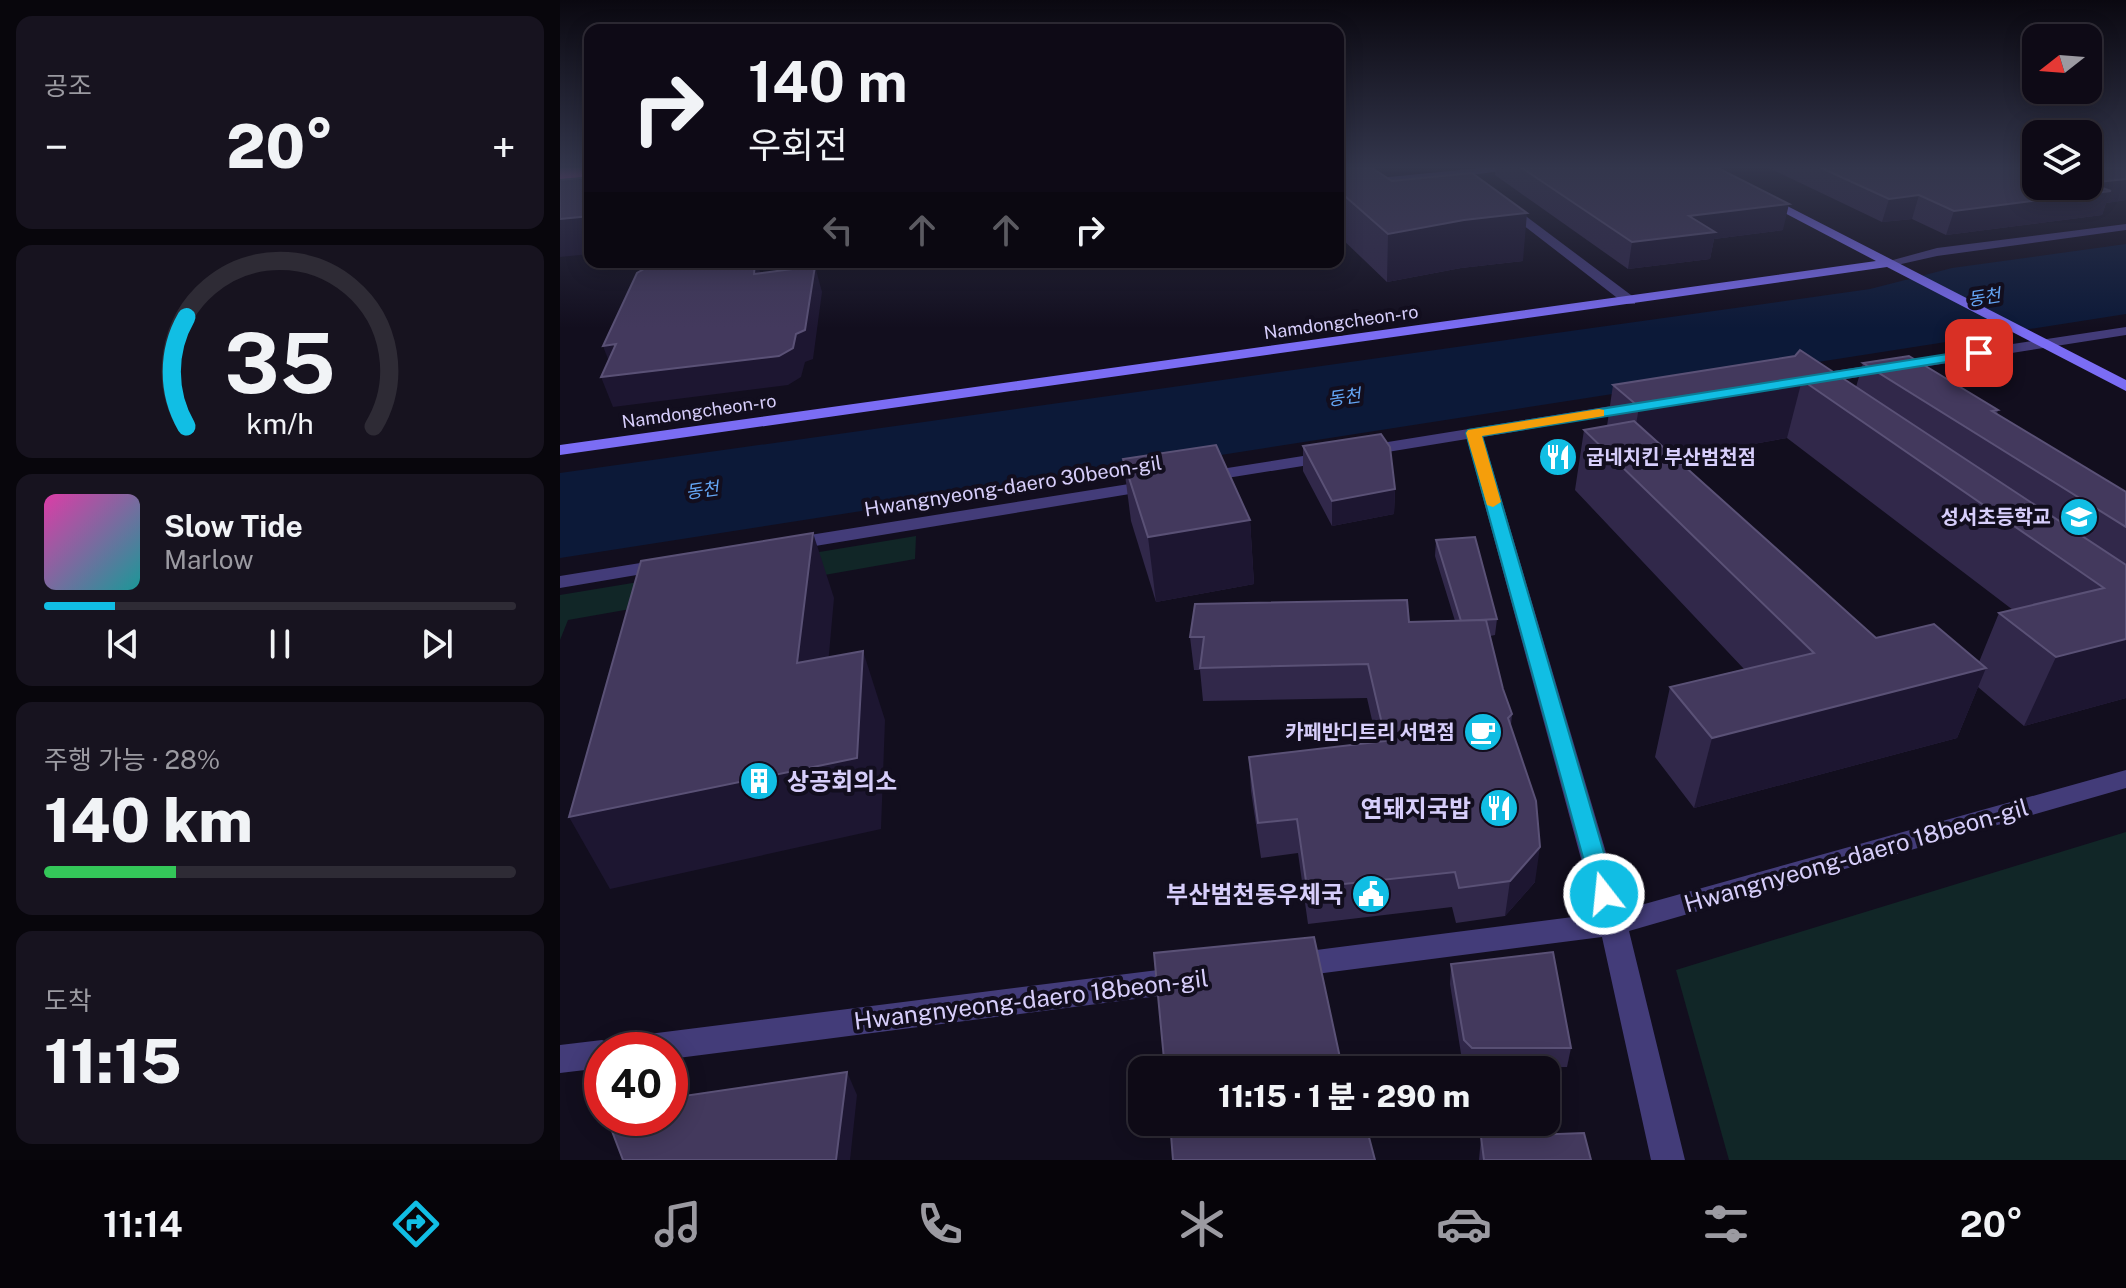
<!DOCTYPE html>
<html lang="ko">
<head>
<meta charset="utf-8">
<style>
	body { margin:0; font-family:"Public Sans","Noto Sans KR",sans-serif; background:#17131f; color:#f1f3f6; height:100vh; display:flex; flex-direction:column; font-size:30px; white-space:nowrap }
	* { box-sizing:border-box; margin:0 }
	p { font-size:26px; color:#9b9aa1 }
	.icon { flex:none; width:44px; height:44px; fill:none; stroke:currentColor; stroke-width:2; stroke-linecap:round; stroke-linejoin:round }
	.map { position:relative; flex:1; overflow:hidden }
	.drawer { display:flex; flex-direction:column; gap:16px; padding:16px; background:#08060c; width:560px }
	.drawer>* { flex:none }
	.guide { position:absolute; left:24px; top:24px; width:760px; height:244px; border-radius:16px; box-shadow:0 4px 20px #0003,0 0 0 2px #2e2b35; background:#0e0a16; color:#f1f3f6; overflow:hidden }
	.needle { width:52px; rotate:253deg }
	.tools { position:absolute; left:1462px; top:24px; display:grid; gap:16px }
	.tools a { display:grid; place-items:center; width:80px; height:80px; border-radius:16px; background:#0e0a16; box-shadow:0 4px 20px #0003,0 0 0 2px #2e2b35; font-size:40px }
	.speed { position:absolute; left:24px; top:1032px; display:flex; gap:16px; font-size:40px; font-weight:700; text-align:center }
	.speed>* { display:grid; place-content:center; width:104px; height:104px; border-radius:50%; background:#0e0a16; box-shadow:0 4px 20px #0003,0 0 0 2px #2e2b35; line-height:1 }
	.speed .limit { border:12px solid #d22; background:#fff; color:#111 }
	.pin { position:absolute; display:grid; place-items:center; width:68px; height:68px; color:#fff; margin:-34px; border-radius:16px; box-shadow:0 4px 12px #0006 }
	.me { position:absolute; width:88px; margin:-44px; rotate:344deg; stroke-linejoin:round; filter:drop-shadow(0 0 6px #0008) }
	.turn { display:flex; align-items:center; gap:28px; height:168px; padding:0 32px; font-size:36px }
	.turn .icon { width:104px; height:104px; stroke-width:2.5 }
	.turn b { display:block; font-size:56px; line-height:68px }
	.lanes { display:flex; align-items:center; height:76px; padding:0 32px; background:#0003; justify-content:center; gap:40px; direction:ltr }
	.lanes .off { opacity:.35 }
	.big { font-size:60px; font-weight:800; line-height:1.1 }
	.drawer .widget { flex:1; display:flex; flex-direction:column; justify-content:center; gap:12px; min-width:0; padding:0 28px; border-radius:16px; background:#17131f }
	.drawer .dial { align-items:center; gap:0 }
	.dial svg { height:208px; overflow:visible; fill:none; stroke:#2e2b35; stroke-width:7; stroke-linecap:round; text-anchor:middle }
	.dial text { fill:#f1f3f6; stroke:none }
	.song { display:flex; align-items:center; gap:24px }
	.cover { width:96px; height:96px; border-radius:12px; background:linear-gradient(135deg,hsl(320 70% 55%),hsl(180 70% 35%)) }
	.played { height:8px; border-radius:4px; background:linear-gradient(90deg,#11bee4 15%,#2e2b35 15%) }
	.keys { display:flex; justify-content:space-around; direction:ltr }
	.heat { display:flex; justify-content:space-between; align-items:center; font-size:44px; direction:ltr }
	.charge { height:12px; border-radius:6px; background:linear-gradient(90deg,#34c759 28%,#2e2b35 0) }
	.trip { position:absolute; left:568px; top:1056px; width:432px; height:80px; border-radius:16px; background:#0e0a16; box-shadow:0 4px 20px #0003,0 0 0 2px #2e2b35; font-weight:800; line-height:80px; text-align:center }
	.tab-bar { display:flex; height:128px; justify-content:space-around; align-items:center; background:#060409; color:#9b9aa1 }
	.tab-bar .icon { width:56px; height:56px }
	.tab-bar .active { color:#11bee4 }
	.tab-bar b { font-size:36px; color:#f1f3f6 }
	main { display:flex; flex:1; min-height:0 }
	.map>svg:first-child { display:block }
</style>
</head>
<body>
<main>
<section class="drawer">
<div class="widget"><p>공조</p>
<div class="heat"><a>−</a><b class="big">20°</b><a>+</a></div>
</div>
<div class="widget dial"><svg viewBox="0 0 100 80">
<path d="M14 69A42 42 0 1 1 86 69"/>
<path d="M14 69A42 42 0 0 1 14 27" stroke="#11bee4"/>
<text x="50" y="56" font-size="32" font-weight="700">35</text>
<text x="50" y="72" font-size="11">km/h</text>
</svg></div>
<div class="widget">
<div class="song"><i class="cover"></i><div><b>Slow Tide</b><p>Marlow</p></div></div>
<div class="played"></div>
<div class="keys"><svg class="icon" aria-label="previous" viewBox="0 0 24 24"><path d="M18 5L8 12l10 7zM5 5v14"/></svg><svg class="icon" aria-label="pause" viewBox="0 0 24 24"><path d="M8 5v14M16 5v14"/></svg><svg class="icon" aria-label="next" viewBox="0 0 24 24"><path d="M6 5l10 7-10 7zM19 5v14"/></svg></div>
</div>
<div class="widget"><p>주행 가능 · 28%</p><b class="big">140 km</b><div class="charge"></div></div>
<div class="widget"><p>도착</p><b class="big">11:15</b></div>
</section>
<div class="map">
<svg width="1566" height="1160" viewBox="0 0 1566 1160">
	<rect width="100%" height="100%" fill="#120e1e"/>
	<g fill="#112627">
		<polygon points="356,536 355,559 8,620 0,640 0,595"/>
		<polygon points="1566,832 1566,1160 1169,1160 1116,970"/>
	</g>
	<polygon fill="#0c1938" points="1566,244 1566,314 0,558 0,473 1310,289 1392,268"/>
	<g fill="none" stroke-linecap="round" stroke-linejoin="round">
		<g fill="#433c79" fill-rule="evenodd">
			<polygon points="941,166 976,166 911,175 1075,298 1075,304 1065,304 900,176 778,188 778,182"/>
			<polygon points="1566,224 1566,230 1377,256 1328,267 1322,263 1377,248"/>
			<polygon points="1566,327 1566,335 1254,384 1246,379 1254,374"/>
			<polygon points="1076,402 1084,407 1082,410 923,437 1063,910 1566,770 1566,788 1069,931 1125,1160 1091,1160 1042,937 733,977 723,974 718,965 723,956 733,953 1036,914 907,439 803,456 795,451 803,446"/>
			<polygon points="768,452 777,457 774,461 642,482 633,477 642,472"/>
			<polygon points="594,480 600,481 603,485 600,489 231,550 221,544 231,538"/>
			<polygon points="105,559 112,561 115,565 112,569 0,588 0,576"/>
			<polygon points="622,967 632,971 637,980 632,989 622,993 110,1059 110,1050 57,1050 62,1040 73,1036"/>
			<polygon points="42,1040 53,1044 56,1050 42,1050 42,1068 0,1073 0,1045"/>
		</g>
		<g fill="#7b6df4" fill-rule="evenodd">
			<polygon points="0,166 11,166 0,170"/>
			<polygon points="1200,196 1208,196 1566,380 1566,391 1327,267 0,455 0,445 1316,261 1200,200"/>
		</g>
		<polyline stroke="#dc58c2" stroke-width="13" points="0,176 30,169"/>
	</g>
	<g fill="#31284a" fill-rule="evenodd">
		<polygon points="778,166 832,181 963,261 901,268 827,282 778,235"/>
		<polygon points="936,166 1154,166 1223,230 1154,239 1150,259 1068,269 935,175"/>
		<polygon points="1205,166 1476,166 1566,170 1566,200 1546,203 1542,215 1386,235 1352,219 1322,222"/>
		<path d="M1235,356l61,31 7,-24 135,47 -1,4 129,78v206l-102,28 -46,-39 -21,51 -263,70 -39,-51 15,-70 74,-18 -169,-179 9,-60 23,-4 6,-41zM1227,438l226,172 -14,3 -20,49 -103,-24 -201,-180z"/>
		<polygon points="743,446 835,489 834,514 772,526 743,471"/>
		<polygon points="563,459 690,520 694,584 596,602 571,521"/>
		<polygon points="876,540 937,619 935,635 930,636 943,689 952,714 951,725 975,882 945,916 896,923 892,907 748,924 738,853 701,858 691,791 689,757 817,742 807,698 643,701 640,670 634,670 630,637 849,622 895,621 875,556"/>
		<polygon points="891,964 1011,1048 1007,1067 910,1068 902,1060 890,984"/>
		<polygon points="921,1137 1031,1160 919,1160"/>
	</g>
	<g fill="#1d1631">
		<polygon points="1566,179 1566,200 1546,203 1542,215 1386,235 1394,211 1528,183"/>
		<polygon points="1359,195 1352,219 1322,222 1329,199"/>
		<polygon points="1229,204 1223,230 1154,239 1150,259 1068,269 1072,242 1129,216"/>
		<polygon points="967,213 963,261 901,268 827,282 828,234 904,220"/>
		<polygon points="30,216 30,254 0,257 0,219"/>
		<polygon points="195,262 197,262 204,285 194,274"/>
		<polygon points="255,266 262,292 253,359 245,362 241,377 228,385 53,407 41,377"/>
		<polygon points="56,344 54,375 43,346"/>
		<polygon points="1242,380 1227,438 1069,466 1079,407"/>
		<polygon points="835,489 834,514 772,526 772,501"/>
		<polygon points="690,520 694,584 596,602 588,537"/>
		<polygon points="253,533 274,598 262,732 237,663"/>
		<polygon points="1566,639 1566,698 1464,726 1496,657"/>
		<polygon points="303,651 325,720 321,829 50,889 9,817"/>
		<polygon points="1426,668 1397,738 1134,808 1152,738"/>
		<polygon points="980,847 975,882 945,916 950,881"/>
		<polygon points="287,1072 297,1095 290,1160 276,1160"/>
	</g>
	<g fill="#43395d" stroke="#5a5176" stroke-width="2">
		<polygon points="778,166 809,166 832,181 912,173 967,213 904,220 828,234 778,190"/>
		<polygon points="959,166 1154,166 1229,204 1129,216 1155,232 1072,242"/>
		<polygon points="1257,166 1476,166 1476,186 1528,186 1528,166 1553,166 1566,170 1566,179 1528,183 1551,191 1394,211 1359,195 1329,199"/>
		<polygon points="30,177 30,216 0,219 0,180"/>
		<polygon points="96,262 195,262 194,274 255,266 245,330 236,334 233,348 219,356 41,377 56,344 43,346 77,273"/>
		<polygon points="1240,350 1566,565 1566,639 1496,657 1439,613 1544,588 1242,380 1079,407 1053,385 1235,356"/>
		<polygon points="1349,356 1438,410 1432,411 1566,492 1566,527 1303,363"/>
		<polygon points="1074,421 1316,638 1374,624 1426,668 1152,738 1110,687 1254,653 1024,430"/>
		<polygon points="821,434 830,447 835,489 772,501 743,446"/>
		<polygon points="656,445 690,520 588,537 563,459"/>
		<polygon points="253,533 237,663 303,651 297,758 9,817 81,561"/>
		<polygon points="915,537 937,619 901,621 876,540"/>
		<polygon points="847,600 849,622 926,620 943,689 952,714 948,718 976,801 980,847 950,881 899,888 895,872 747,888 737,819 698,823 689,757 826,741 808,664 640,668 644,637 630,637 635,604"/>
		<polygon points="754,937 782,1067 792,1070 605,1070 594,953"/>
		<polygon points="993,952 1011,1048 912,1048 904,1040 891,964"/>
		<polygon points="287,1072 276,1160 63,1160 47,1118 110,1118 110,1098"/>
		<polygon points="610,1122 805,1122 815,1160 613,1160"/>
		<polygon points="1024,1133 1031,1160 924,1160 921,1137"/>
	</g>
	<linearGradient id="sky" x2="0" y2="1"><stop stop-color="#0a0810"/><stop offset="0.51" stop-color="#33364c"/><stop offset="1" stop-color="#33364c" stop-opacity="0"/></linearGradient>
	<rect width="1566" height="328" fill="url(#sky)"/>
	<polygon fill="#11bee4" stroke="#0b7c94" stroke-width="2" points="1419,349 1426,353 1424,356 922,436 1056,894 1053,901 1044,904 1035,901 906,433 908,430"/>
	<polygon fill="#f59e0b" points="1039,409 1044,410 1044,416 922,436 941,502 933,507 927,505 906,433 908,430"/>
	<defs>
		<g id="restaurant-disc" transform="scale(2)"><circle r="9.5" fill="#11bee4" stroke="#120e1e"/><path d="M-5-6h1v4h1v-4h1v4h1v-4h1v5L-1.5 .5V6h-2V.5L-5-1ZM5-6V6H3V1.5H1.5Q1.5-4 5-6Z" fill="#fff"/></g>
		<g id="school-disc" transform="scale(2)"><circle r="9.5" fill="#11bee4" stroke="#120e1e"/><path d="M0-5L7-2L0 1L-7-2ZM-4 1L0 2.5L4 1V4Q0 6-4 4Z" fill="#fff"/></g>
		<g id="cafe-disc" transform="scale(2)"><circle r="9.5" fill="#11bee4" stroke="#120e1e"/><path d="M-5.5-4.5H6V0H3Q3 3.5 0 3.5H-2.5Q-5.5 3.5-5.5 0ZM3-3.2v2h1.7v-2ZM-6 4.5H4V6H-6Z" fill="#fff"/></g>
		<g id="building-disc" transform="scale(2)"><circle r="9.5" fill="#11bee4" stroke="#120e1e"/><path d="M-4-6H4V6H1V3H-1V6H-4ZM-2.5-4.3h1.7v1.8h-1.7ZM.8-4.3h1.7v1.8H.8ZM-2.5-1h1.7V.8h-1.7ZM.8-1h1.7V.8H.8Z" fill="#fff"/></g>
		<g id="civic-disc" transform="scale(2)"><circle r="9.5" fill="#11bee4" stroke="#120e1e"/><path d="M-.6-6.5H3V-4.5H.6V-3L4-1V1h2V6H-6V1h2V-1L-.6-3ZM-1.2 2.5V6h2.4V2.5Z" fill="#fff"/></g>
	</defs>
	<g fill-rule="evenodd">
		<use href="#restaurant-disc" x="998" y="457"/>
		<use href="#school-disc" x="1519" y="517"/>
		<use href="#cafe-disc" x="923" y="732"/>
		<use href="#building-disc" x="199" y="781"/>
		<use href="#restaurant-disc" x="939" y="808"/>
		<use href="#civic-disc" x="811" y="894"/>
	</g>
	<g text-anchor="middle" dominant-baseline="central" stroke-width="8" stroke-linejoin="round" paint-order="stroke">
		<g font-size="18" font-style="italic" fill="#64a5f3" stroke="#120e1e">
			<text transform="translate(1424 297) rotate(-9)">동천</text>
			<text transform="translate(784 397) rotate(-8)">동천</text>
			<text transform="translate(142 490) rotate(-8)">동천</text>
		</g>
		<g font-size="18" fill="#d7cefb" stroke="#120e1e">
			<text transform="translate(781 322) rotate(-8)">Namdongcheon-ro</text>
			<text transform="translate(139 411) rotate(-8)">Namdongcheon-ro</text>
		</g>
		<g font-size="20" font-weight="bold" fill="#d7cefb" stroke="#120e1e" text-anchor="end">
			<text x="1026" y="457" text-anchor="start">굽네치킨 부산범천점</text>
			<text x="1491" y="517">성서초등학교</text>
			<text x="895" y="732">카페반디트리 서면점</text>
		</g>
		<g font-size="20" fill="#d7cefb" stroke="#120e1e">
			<text transform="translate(453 486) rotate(-9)">Hwangnyeong-daero 30beon-gil</text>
		</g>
		<g font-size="24" font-weight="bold" fill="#d7cefb" stroke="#120e1e" text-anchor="end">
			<text x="227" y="781" text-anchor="start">상공회의소</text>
			<text x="911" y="808">연돼지국밥</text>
			<text x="783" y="894">부산범천동우체국</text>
		</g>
		<g font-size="24" fill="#d7cefb" stroke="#120e1e">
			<text transform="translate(1296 855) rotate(-16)">Hwangnyeong-daero 18beon-gil</text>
			<text transform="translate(471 999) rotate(-7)">Hwangnyeong-daero 18beon-gil</text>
		</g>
	</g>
</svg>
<div class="tools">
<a><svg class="needle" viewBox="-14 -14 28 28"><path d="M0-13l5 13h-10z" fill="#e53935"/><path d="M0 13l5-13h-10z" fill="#9b9aa1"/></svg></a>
<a><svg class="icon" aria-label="layers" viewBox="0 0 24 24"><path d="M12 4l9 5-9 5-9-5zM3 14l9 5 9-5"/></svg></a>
</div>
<div class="speed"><div class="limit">40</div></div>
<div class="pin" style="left:1419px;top:353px;background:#d93025"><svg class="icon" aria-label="arrive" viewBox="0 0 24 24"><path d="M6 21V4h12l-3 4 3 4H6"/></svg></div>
<svg class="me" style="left:1044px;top:894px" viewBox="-20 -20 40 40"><circle r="17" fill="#11bee4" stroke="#fff" stroke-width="3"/><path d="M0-11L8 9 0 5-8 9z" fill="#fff"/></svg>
<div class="trip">11:15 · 1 분 · 290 m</div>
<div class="guide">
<div class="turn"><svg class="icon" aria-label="right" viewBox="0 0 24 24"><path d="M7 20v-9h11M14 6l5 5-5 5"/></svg><div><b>140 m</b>우회전</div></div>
<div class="lanes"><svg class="icon off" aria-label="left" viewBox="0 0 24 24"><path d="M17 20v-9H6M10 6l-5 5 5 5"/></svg><svg class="icon off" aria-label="ahead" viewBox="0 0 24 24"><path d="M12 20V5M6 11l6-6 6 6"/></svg><svg class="icon off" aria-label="ahead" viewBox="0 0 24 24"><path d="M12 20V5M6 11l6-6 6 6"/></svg><svg class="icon" aria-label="right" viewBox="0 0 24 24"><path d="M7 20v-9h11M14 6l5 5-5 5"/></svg></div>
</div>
</div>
</main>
<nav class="tab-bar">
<b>11:14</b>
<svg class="icon active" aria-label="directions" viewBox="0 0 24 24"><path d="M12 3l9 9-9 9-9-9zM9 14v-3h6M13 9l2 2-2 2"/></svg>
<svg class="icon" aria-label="music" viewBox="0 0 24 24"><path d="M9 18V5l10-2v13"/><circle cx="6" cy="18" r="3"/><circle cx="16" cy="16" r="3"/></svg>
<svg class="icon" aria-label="phone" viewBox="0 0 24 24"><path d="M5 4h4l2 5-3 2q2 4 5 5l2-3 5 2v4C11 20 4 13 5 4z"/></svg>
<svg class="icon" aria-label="climate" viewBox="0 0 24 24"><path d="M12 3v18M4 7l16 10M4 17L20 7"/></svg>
<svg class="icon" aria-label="car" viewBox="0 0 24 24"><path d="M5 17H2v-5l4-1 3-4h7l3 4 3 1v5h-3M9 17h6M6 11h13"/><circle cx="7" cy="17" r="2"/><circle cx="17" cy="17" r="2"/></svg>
<svg class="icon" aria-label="filters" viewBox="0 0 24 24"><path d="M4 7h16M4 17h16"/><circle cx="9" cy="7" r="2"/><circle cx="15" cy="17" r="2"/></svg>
<b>20°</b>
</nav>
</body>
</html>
